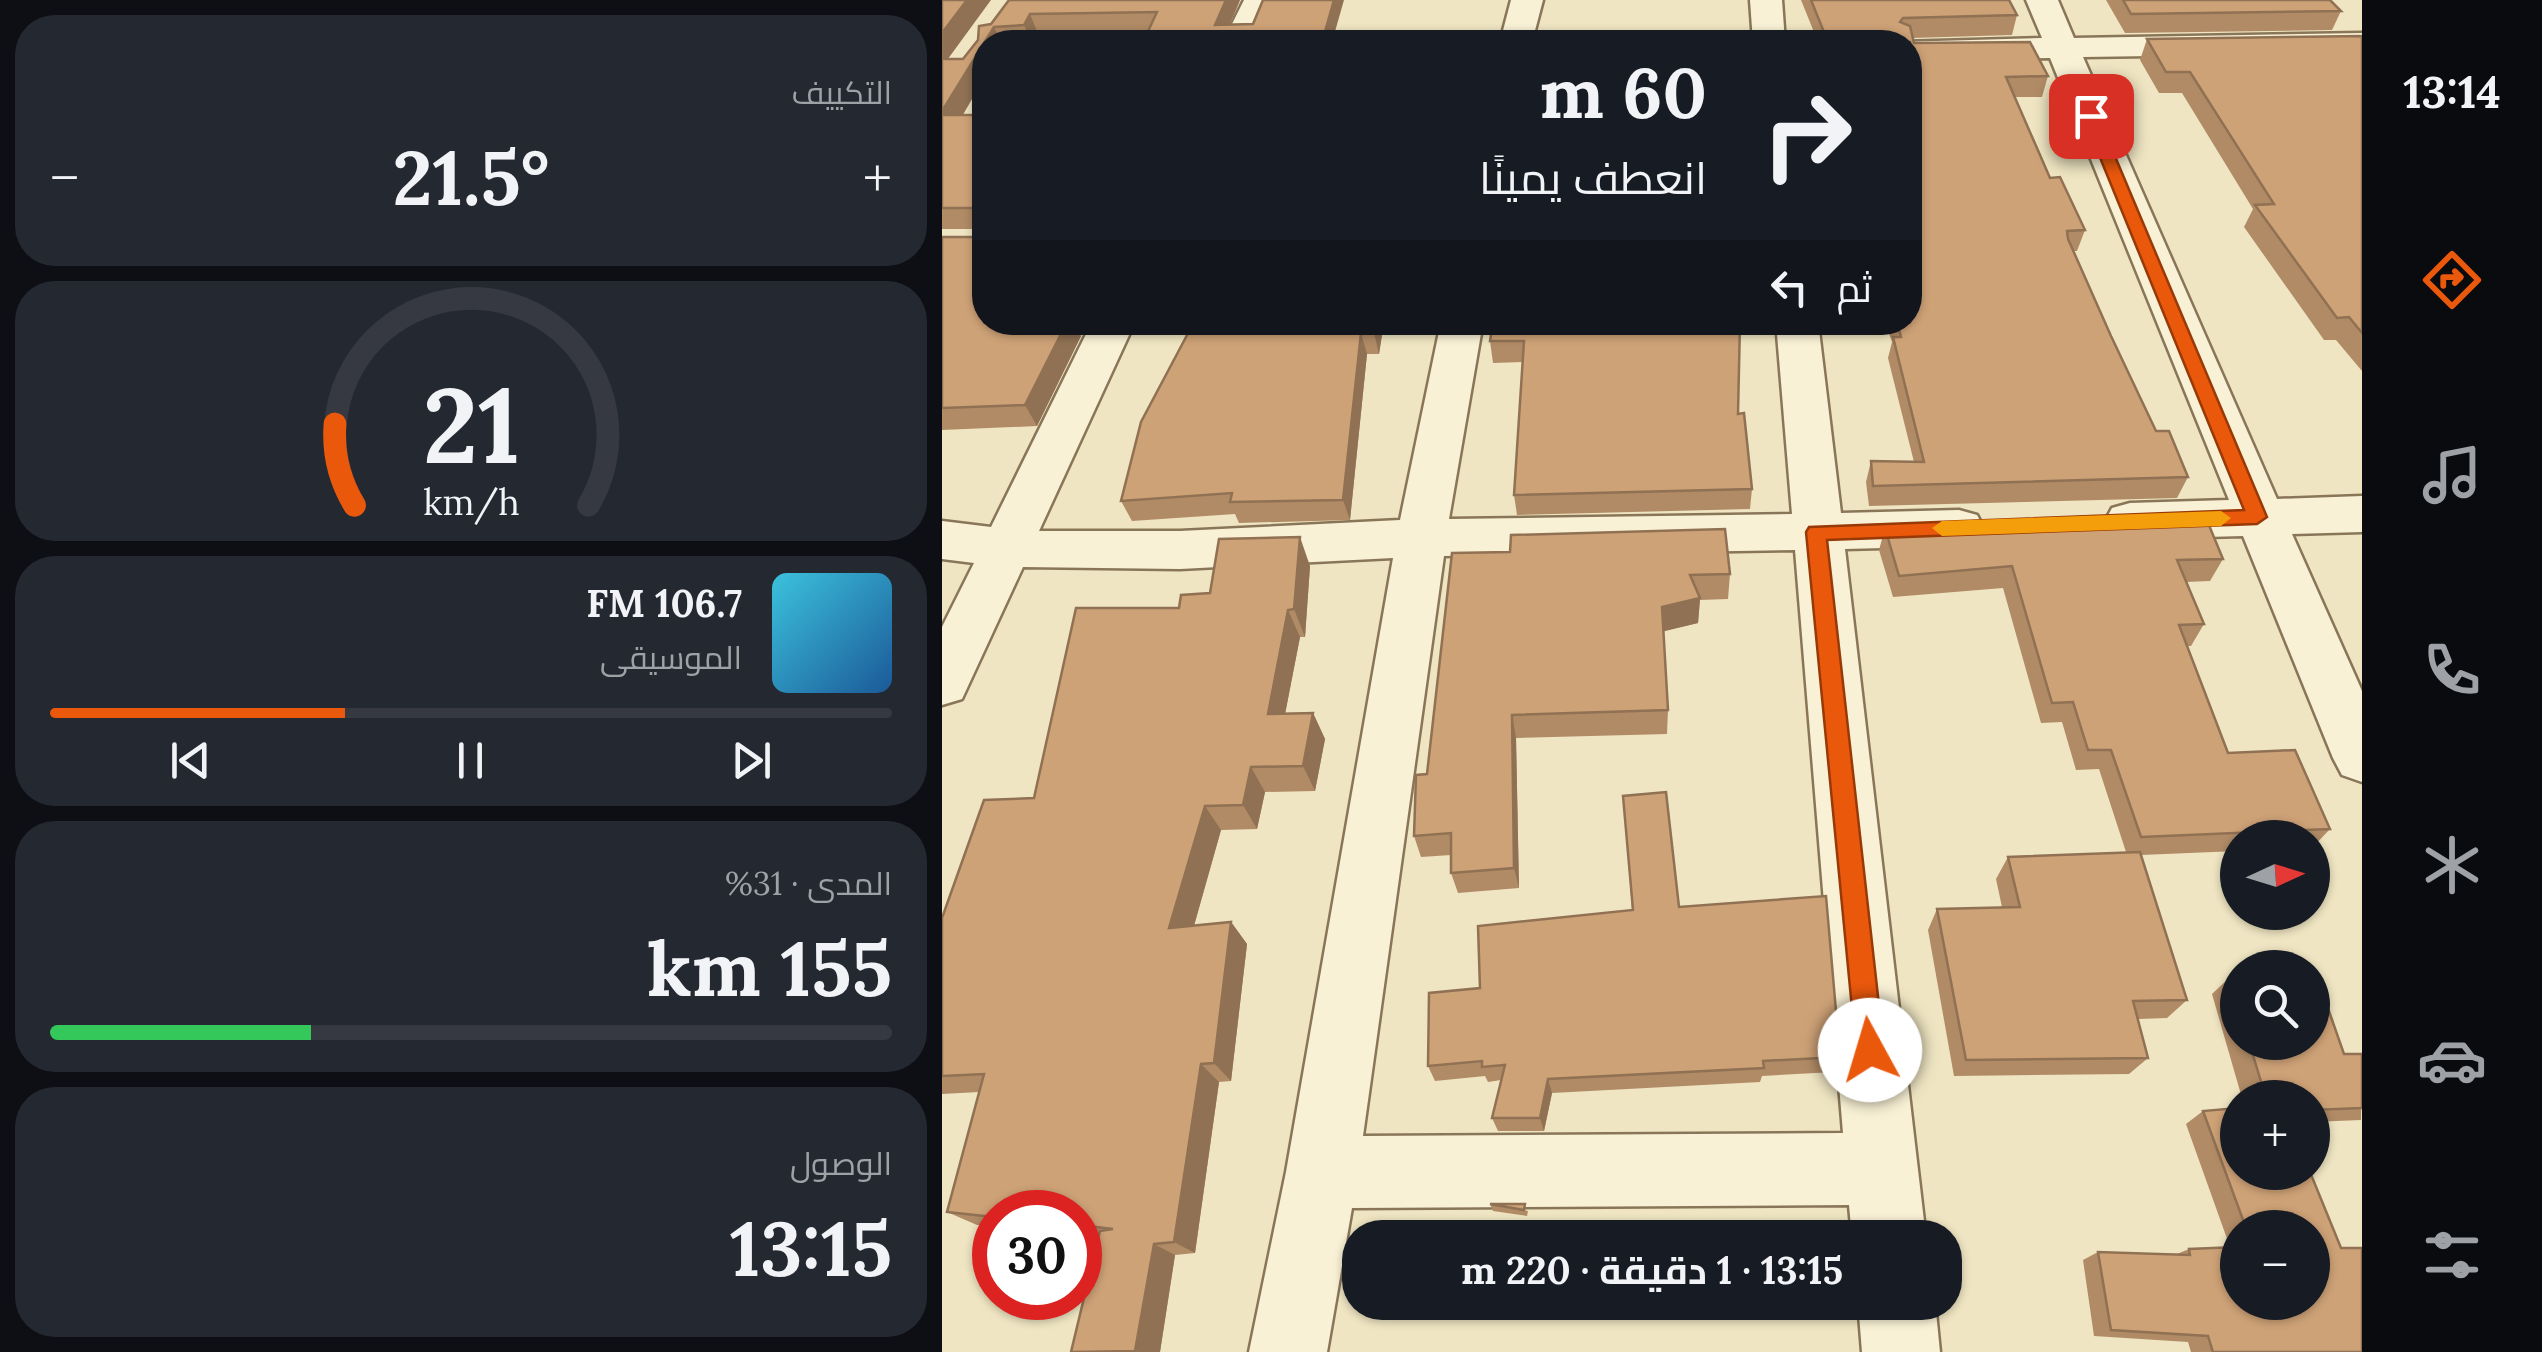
<!DOCTYPE html>
<html lang="ar">
<head>
<meta charset="utf-8">
<style>
	body { margin:0; font-family:Lora,Cairo,serif; background:#242831; color:#f1f3f6; direction:rtl; height:100vh; display:flex; flex-direction:column; font-size:38px; white-space:nowrap }
	* { box-sizing:border-box; margin:0 }
	p { font-size:32px; color:#9ea1a6 }
	.icon { flex:none; width:55px; height:55px; fill:none; stroke:currentColor; stroke-width:2; stroke-linecap:round; stroke-linejoin:round }
	.map { position:relative; flex:1; overflow:hidden; direction:ltr }
	.details { display:flex; flex-direction:column; gap:15px; padding:15px; background:#0d0f14; width:942px }
	.details>* { flex:none }
	.hud { position:absolute; left:30px; top:30px; width:950px; height:305px; border-radius:40px; box-shadow:0 2px 8px #0004; direction:rtl; background:#171b24; color:#f1f3f6; overflow:hidden }
	.needle { width:65px; rotate:86deg }
	.buttons { position:absolute; left:1278px; top:820px; display:grid; gap:20px }
	.buttons a { display:grid; place-items:center; width:110px; height:110px; border-radius:50%; background:#171b24; box-shadow:0 2px 8px #0004; font-size:50px }
	.speed { position:absolute; left:30px; top:1190px; display:flex; gap:20px; font-size:50px; font-weight:700; text-align:center }
	.speed>* { display:grid; place-content:center; width:130px; height:130px; border-radius:50%; background:#171b24; box-shadow:0 2px 8px #0004; line-height:1 }
	.speed .limit { border:15px solid #d22; background:#fff; color:#111 }
	.pin { position:absolute; display:grid; place-items:center; width:85px; height:85px; color:#fff; margin:-42px; border-radius:20px; box-shadow:0 5px 15px #0006 }
	.me { position:absolute; width:110px; margin:-55px; rotate:354deg; stroke-linejoin:round; filter:drop-shadow(0 0 8px #0008) }
	.turn { display:flex; align-items:center; gap:35px; height:210px; padding:0 50px; font-size:45px }
	.turn .icon { width:130px; height:130px; stroke-width:2.5 }
	.turn b { display:block; font-size:70px; line-height:85px }
	.then { display:flex; align-items:center; height:95px; padding:0 50px; background:#0003; gap:20px; font-size:38px }
	.big { font-size:75px; font-weight:700; line-height:1.1 }
	.details .widget { flex:1; display:flex; flex-direction:column; justify-content:center; gap:15px; min-width:0; padding:0 35px; border-radius:40px; background:#242831 }
	.details .dial { align-items:center; gap:0 }
	.dial svg { height:260px; overflow:visible; fill:none; stroke:#363941; stroke-width:7; stroke-linecap:round; text-anchor:middle }
	.dial text { fill:#f1f3f6; stroke:none }
	.song { display:flex; align-items:center; gap:30px }
	.cover { width:120px; height:120px; border-radius:15px; background:linear-gradient(135deg,hsl(190 70% 55%),hsl(210 70% 35%)) }
	.played { height:10px; border-radius:5px; background:linear-gradient(90deg,#ea580c 35%,#363941 35%) }
	.keys { display:flex; justify-content:space-around; direction:ltr }
	.heat { display:flex; justify-content:space-between; align-items:center; font-size:55px; direction:ltr }
	.charge { height:15px; border-radius:8px; background:linear-gradient(90deg,#34c759 31%,#363941 0) }
	.trip { position:absolute; left:400px; top:1220px; width:620px; height:100px; border-radius:40px; background:#171b24; box-shadow:0 2px 8px #0004; font-weight:700; line-height:100px; text-align:center; direction:rtl }
	main { display:flex; flex:1; min-height:0 }
	.tab-bar { display:flex; flex-direction:column; width:180px; justify-content:space-around; align-items:center; background:#090b0e; color:#9ea1a6 }
	.tab-bar .icon { width:70px; height:70px }
	.tab-bar .current { color:#ea580c }
	.tab-bar b { font-size:45px; color:#f1f3f6 }
	.map>svg:first-child { display:block }
</style>
</head>
<body>
<main>
<nav class="tab-bar">
<b>13:14</b>
<svg class="icon current" aria-label="directions" viewBox="0 0 24 24"><path d="M12 3l9 9-9 9-9-9zM9 14v-3h6M13 9l2 2-2 2"/></svg>
<svg class="icon" aria-label="music" viewBox="0 0 24 24"><path d="M9 18V5l10-2v13"/><circle cx="6" cy="18" r="3"/><circle cx="16" cy="16" r="3"/></svg>
<svg class="icon" aria-label="phone" viewBox="0 0 24 24"><path d="M5 4h4l2 5-3 2q2 4 5 5l2-3 5 2v4C11 20 4 13 5 4z"/></svg>
<svg class="icon" aria-label="climate" viewBox="0 0 24 24"><path d="M12 3v18M4 7l16 10M4 17L20 7"/></svg>
<svg class="icon" aria-label="car" viewBox="0 0 24 24"><path d="M5 17H2v-5l4-1 3-4h7l3 4 3 1v5h-3M9 17h6M6 11h13"/><circle cx="7" cy="17" r="2"/><circle cx="17" cy="17" r="2"/></svg>
<svg class="icon" aria-label="filters" viewBox="0 0 24 24"><path d="M4 7h16M4 17h16"/><circle cx="9" cy="7" r="2"/><circle cx="15" cy="17" r="2"/></svg>
</nav>
<div class="map">
<svg width="1420" height="1352" viewBox="0 0 1420 1352">
	<rect width="100%" height="100%" fill="#efe5c2"/>
	<g fill="none" stroke-linecap="round" stroke-linejoin="round">
		<g stroke="#897659" stroke-width="5">
			<g id="minor">
				<polygon points="302,0 334,0 313,42 281,42"/>
				<polygon points="569,0 601,0 590,42 558,42"/>
				<polygon points="808,0 840,0 843,42 811,42"/>
				<polygon points="1084,0 1116,0 1132,38 1420,33 1420,53 1141,57 1335,499 1420,496 1420,532 1350,534 1420,691 1420,782 1400,775 1391,758 1301,536 1188,539 1170,534 1163,521 1170,508 1188,503 1287,500 1108,58 968,60 968,42 958,42 1100,38"/>
				<path d="M150,322h43l-96,209h141l220,-11 41,-198h42l-34,197 343,-5 -16,-192h42l23,191 118,-3 18,5 7,13 -7,13 -18,5 -114,3 81,689h-74l-3,-33 -497,3 -25,144h-78l37,-180 107,-614 -213,11 -157,-2 -61,132 -20,6v-78l32,-64 -32,-4v-38l49,6zM853,550l48,583 -480,3 81,-580z"/>
				<polygon points="916,1302 993,1302 998,1352 920,1352"/>
			</g>
		</g>
		<use href="#minor" fill="#f9f1d5" fill-rule="evenodd"/>
	</g>
	<g fill="#b18b66" fill-rule="evenodd">
		<polygon points="0,0 5,59 21,59 67,0 298,0 288,24 390,42 205,32 96,34 92,42 42,42 42,78 21,115 42,115 42,322 139,336 95,426 0,430 0,237 33,237 33,229 0,229"/>
		<polygon points="859,0 1067,0 1075,15 1070,35 970,38 972,43 1106,76 1100,97 1073,97 1108,178 1143,230 1135,251 1132,251 1169,336 1214,431 1246,477 1235,498 927,506 924,482 929,461 972,462 946,358 950,342 943,322 968,322 968,42 876,42"/>
		<polygon points="1164,0 1388,0 1399,11 1390,30 1183,33"/>
		<polygon points="1420,36 1420,371 1394,340 1382,340 1302,227 1311,209 1240,93 1217,93 1198,60 1205,39"/>
		<polygon points="206,322 442,322 437,354 425,354 408,520 297,523 293,514 190,521 179,501 249,328 209,329"/>
		<polygon points="551,322 796,414 810,489 808,509 575,515 572,495 581,362 551,363 548,341"/>
		<polygon points="943,528 1281,559 1268,581 1244,582 1262,624 1249,646 1245,646 1286,753 1388,829 1370,848 1370,838 1295,838 1295,851 1199,855 1245,1000 1225,1018 1196,1019 1206,1058 1187,1074 1012,1076 986,930 995,909 1060,907 1054,879 1066,857 1184,852 1157,769 1134,770 1120,722 1099,723 1061,588 951,597 937,550"/>
		<polygon points="510,553 788,574 786,599 758,600 756,623 721,631 726,710 725,734 574,738 577,888 516,893 509,873 509,855 479,857 472,836 485,774"/>
		<polygon points="368,566 363,637 358,637 343,714 371,713 383,739 373,791 323,792 315,829 279,830 252,926 289,922 305,944 289,1081 277,1082 253,1253 233,1255 218,1352 129,1352 156,1237 138,1235 138,1212 52,1212 52,1226 35,1225 5,1212 37,1092 0,1094 0,918 237,608 268,593"/>
		<polygon points="681,796 737,907 898,1057 892,1072 820,1076 818,1082 610,1093 602,1131 556,1131 550,1118 559,1080 546,1082 543,1076 493,1081 486,1066 690,910"/>
		<polygon points="1287,978 1295,978 1295,1042 1370,1042 1402,1054 1420,1054 1419,1120 1370,1122 1370,1098 1300,1098 1270,994"/>
		<path d="M1295,1108v64h73l31,76h21v104h-171l-3,-10 -94,-6 -11,-76 15,-8 79,2 12,-5 41,-2 -44,-123 17,-13zM1295,1228h75v74h-75z"/>
		<polygon points="548,1204 586,1211 585,1216 551,1211"/>
	</g>
	<g fill="#907153">
		<polygon points="25,0 49,0 0,67 0,33"/>
		<polygon points="284,0 298,0 280,42 273,25"/>
		<polygon points="392,0 402,0 390,42 380,42"/>
		<polygon points="88,14 96,34 92,42 90,42 82,25"/>
		<polygon points="52,27 59,42 42,42 42,78 8,136 0,120 0,111"/>
		<polygon points="125,322 132,322 139,336 95,426 83,405"/>
		<polygon points="433,322 442,322 437,354 432,333"/>
		<polygon points="419,333 425,354 408,520 401,500"/>
		<polygon points="358,537 368,566 363,637 352,609"/>
		<polygon points="758,598 756,623 719,632 720,607"/>
		<polygon points="346,610 358,637 338,740 326,714"/>
		<polygon points="371,713 383,739 373,791 361,766"/>
		<polygon points="570,715 574,738 577,888 572,868"/>
		<polygon points="309,767 323,792 315,829 301,805"/>
		<polygon points="263,806 279,830 245,950 227,928"/>
		<polygon points="289,922 305,944 289,1081 272,1063"/>
		<polygon points="259,1064 277,1082 253,1253 232,1242"/>
		<polygon points="606,1079 610,1093 602,1131 598,1118"/>
		<polygon points="212,1244 233,1255 218,1352 196,1352 193,1351"/>
	</g>
	<g fill="#cea277" stroke="#907153" stroke-width="2.5">
		<polygon points="0,0 25,0 0,33"/>
		<polygon points="67,0 284,0 273,25 311,24 321,0 392,0 380,42 201,42 215,12 88,14 82,25 52,27 0,111 0,59 21,59 36,40 37,26 49,24"/>
		<polygon points="869,0 1067,0 1075,15 961,18 958,22 968,26 972,43 1088,42 1106,76 1064,77 1108,178 1118,177 1143,230 1125,231 1126,239 1169,336 1214,431 1227,431 1246,477 931,486 929,461 982,462 951,337 959,337 955,322 968,322 968,42 886,42"/>
		<polygon points="1181,0 1388,0 1399,11 1189,14"/>
		<polygon points="1420,36 1420,333 1407,317 1395,318 1313,205 1332,204 1248,72 1224,72 1205,39"/>
		<polygon points="0,115 42,115 42,322 125,322 83,405 0,408 0,237 33,237 34,208 0,208"/>
		<polygon points="252,322 433,322 432,333 419,333 401,500 288,502 290,493 179,501 199,422"/>
		<polygon points="551,322 798,322 796,414 802,413 810,489 572,495 582,341 548,341"/>
		<polygon points="1264,518 1281,559 1235,560 1262,624 1237,625 1286,753 1353,750 1388,829 1199,837 1169,750 1146,750 1131,702 1110,703 1070,566 957,576 943,528"/>
		<polygon points="783,529 788,574 748,575 758,598 720,607 726,710 570,715 572,868 509,873 509,833 472,836 474,775 485,774 510,553 568,552 569,535"/>
		<polygon points="358,537 352,609 346,610 326,714 371,713 361,766 309,767 301,805 263,806 227,928 289,922 272,1063 259,1064 232,1242 212,1244 193,1351 129,1352 158,1231 171,1229 138,1225 138,1212 52,1212 52,1217 5,1212 42,1074 0,1076 0,918 42,800 92,798 134,608 237,608 239,595 268,593 277,539"/>
		<polygon points="724,792 737,907 884,896 898,1057 821,1061 822,1068 606,1079 598,1118 550,1118 563,1065 540,1067 540,1061 486,1066 487,993 538,988 536,926 691,910 681,796"/>
		<polygon points="1198,852 1245,1000 1191,1001 1206,1058 1024,1060 995,909 1078,907 1066,857"/>
		<polygon points="1370,977 1375,977 1402,1054 1420,1054 1420,1108 1370,1110 1370,1098 1324,1098 1307,1042 1370,1042"/>
		<polygon points="1287,978 1295,978 1295,1004"/>
		<polygon points="1295,1108 1295,1172 1368,1172 1399,1248 1420,1248 1420,1352 1271,1352 1266,1336 1169,1330 1156,1252 1248,1255 1247,1249 1295,1247 1295,1302 1370,1302 1370,1228 1304,1228 1261,1111"/>
		<polygon points="548,1204 583,1204 582,1210"/>
	</g>
	<polygon fill="#ea580c" stroke="#983908" stroke-width="2.5" points="1149,112 1156,116 1325,517 1315,524 885,540 942,1050 938,1059 928,1064 918,1059 914,1050 864,532 867,527 1302,510 1141,116"/>
	<polygon fill="#f59e0b" points="1279,511 1289,518 1279,526 1000,536 990,528 1000,521"/>
</svg>
<div class="buttons">
<a><svg class="needle" viewBox="-14 -14 28 28"><path d="M0-13l5 13h-10z" fill="#e53935"/><path d="M0 13l5-13h-10z" fill="#9ea1a6"/></svg></a>
<a><svg class="icon" aria-label="search" viewBox="0 0 24 24"><circle cx="10" cy="10" r="6"/><path d="M15 15l6 6"/></svg></a>
<a>+</a>
<a>−</a>
</div>
<div class="speed"><div class="limit">30</div></div>
<div class="pin" style="left:1149px;top:116px;background:#d93025"><svg class="icon" aria-label="arrive" viewBox="0 0 24 24"><path d="M6 21V4h12l-3 4 3 4H6"/></svg></div>
<svg class="me" style="left:928px;top:1050px" viewBox="-20 -20 40 40"><circle r="19" fill="#fff"/><path d="M0-13L10 11 0 6-10 11z" fill="#ea580c"/></svg>
<div class="trip">13:15 · 1 دقيقة · 220 m</div>
<div class="hud">
<div class="turn"><svg class="icon" aria-label="right" viewBox="0 0 24 24"><path d="M7 20v-9h11M14 6l5 5-5 5"/></svg><div><b>60 m</b>انعطف يمينًا</div></div>
<div class="then">ثم<svg class="icon" aria-label="left" viewBox="0 0 24 24"><path d="M17 20v-9H6M10 6l-5 5 5 5"/></svg></div>
</div>
</div>
<section class="details">
<div class="widget"><p>التكييف</p>
<div class="heat"><a>−</a><b class="big">21.5°</b><a>+</a></div>
</div>
<div class="widget dial"><svg viewBox="0 0 100 80">
<path d="M14 69A42 42 0 1 1 86 69"/>
<path d="M14 69A42 42 0 0 1 8 44" stroke="#ea580c"/>
<text x="50" y="56" font-size="32" font-weight="700">21</text>
<text x="50" y="72" font-size="11">km/h</text>
</svg></div>
<div class="widget">
<div class="song"><i class="cover"></i><div><b>106.7 FM</b><p>الموسيقى</p></div></div>
<div class="played"></div>
<div class="keys"><svg class="icon" aria-label="previous" viewBox="0 0 24 24"><path d="M18 5L8 12l10 7zM5 5v14"/></svg><svg class="icon" aria-label="pause" viewBox="0 0 24 24"><path d="M8 5v14M16 5v14"/></svg><svg class="icon" aria-label="next" viewBox="0 0 24 24"><path d="M6 5l10 7-10 7zM19 5v14"/></svg></div>
</div>
<div class="widget"><p>المدى · 31%</p><b class="big">155 km</b><div class="charge"></div></div>
<div class="widget"><p>الوصول</p><b class="big">13:15</b></div>
</section>
</main>
</body>
</html>
